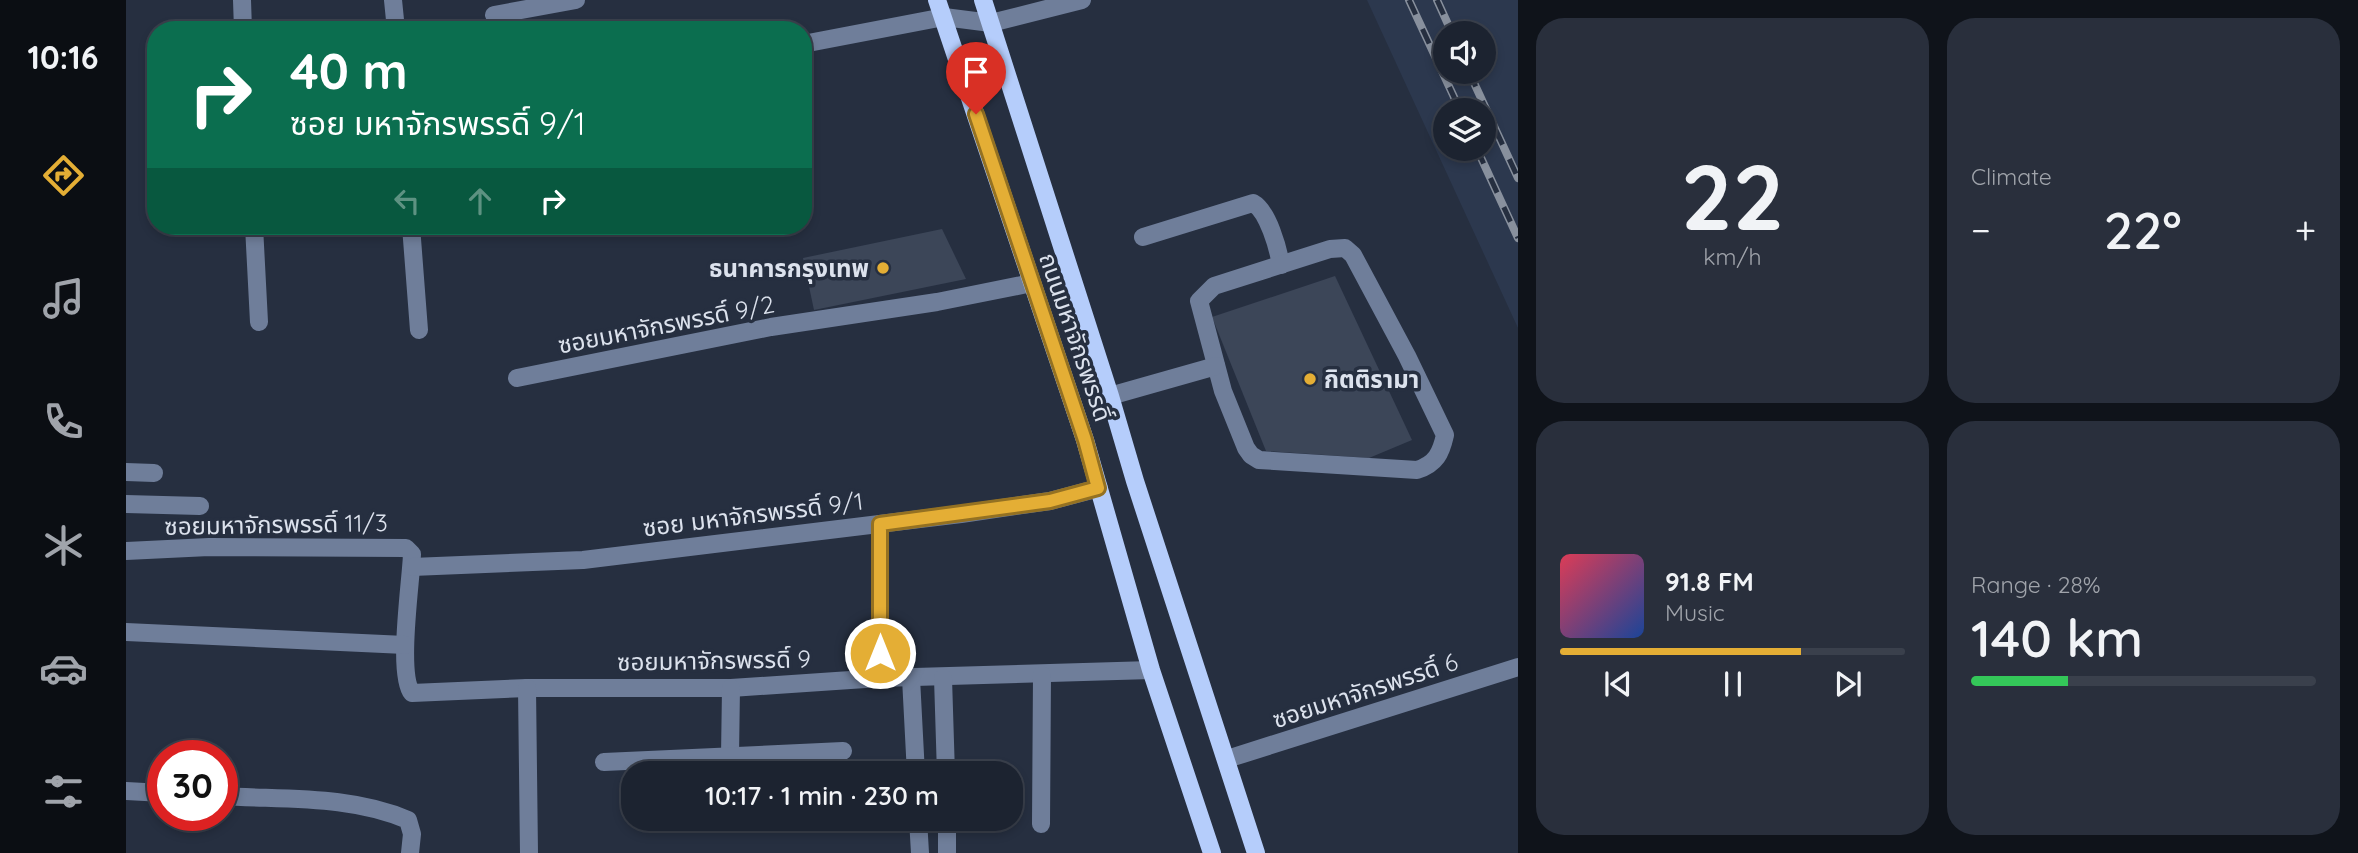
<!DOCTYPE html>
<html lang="en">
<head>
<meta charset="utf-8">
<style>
	body { margin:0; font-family:Quicksand,"Noto Sans Thai",sans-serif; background:#292f3c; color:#f1f3f6; height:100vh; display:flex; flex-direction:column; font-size:26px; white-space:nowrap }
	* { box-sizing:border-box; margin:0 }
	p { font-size:23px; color:#a0a4ab }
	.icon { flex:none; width:38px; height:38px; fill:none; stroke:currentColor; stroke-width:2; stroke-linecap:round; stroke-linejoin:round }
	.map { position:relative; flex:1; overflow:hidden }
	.side { display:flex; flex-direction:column; gap:18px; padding:18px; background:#0f131a; width:840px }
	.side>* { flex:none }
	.top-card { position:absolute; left:21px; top:21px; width:665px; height:214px; border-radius:28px; box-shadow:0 4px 10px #0003,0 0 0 2px #3a404c; background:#0b6e4f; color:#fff; overflow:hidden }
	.fabs { position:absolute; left:1307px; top:21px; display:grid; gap:14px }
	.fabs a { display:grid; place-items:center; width:63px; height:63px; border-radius:50%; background:#1c2330; box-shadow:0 4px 10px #0003,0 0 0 2px #3a404c; font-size:35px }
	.speed { position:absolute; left:21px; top:740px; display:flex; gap:14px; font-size:35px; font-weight:700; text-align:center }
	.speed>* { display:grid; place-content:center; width:91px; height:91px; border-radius:50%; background:#1c2330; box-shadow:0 4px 10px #0003,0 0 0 2px #3a404c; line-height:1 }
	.speed .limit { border:10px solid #d22; background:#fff; color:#111 }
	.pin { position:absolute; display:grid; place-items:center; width:60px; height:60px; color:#fff; margin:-72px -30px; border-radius:50% 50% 50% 0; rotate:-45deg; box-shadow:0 0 7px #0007 }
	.pin .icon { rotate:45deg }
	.me { position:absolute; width:77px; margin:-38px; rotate:0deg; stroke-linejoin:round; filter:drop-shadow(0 0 5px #0008) }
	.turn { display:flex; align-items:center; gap:24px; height:147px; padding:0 28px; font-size:32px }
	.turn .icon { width:91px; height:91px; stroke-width:2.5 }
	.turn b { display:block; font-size:49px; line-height:60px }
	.lanes { display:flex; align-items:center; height:66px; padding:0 28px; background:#0003; justify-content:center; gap:35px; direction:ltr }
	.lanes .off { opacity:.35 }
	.big { font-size:52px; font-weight:600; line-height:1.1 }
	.side .widget { flex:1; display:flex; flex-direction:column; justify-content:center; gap:10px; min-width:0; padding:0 24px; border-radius:28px; background:#292f3c }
	.side .dial { align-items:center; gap:0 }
	.dial b { font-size:91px; line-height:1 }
	.song { display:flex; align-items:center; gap:21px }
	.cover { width:84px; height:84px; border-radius:10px; background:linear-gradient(135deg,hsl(350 70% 55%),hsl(220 70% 35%)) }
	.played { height:7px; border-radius:4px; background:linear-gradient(90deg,#e4ae35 70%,#3a404c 70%) }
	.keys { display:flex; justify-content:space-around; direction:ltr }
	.heat { display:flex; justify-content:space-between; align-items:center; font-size:38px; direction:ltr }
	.charge { height:10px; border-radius:5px; background:linear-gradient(90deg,#34c759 28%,#3a404c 0) }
	.side .tiles { flex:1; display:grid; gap:18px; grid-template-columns:repeat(2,1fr) }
	.trip { position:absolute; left:495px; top:761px; width:402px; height:70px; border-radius:28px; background:#1c2330; box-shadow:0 4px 10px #0003,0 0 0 2px #3a404c; font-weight:600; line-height:70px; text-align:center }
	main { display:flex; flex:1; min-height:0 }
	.dock { display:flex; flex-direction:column; width:126px; justify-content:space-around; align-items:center; background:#0b0e13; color:#a0a4ab }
	.dock .icon { width:49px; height:49px }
	.dock .selected { color:#e4ae35 }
	.dock b { font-size:32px; color:#f1f3f6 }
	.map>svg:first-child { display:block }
</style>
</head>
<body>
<main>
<nav class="dock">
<b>10:16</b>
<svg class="icon selected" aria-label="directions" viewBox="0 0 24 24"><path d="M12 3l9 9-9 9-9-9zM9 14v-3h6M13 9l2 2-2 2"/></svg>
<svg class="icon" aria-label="music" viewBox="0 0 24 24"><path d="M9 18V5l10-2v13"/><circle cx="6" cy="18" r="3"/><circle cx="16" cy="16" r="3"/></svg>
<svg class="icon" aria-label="phone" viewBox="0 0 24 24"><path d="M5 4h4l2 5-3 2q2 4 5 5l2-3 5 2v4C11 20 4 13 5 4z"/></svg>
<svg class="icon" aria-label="climate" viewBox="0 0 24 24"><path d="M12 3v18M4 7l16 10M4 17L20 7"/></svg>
<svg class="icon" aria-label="car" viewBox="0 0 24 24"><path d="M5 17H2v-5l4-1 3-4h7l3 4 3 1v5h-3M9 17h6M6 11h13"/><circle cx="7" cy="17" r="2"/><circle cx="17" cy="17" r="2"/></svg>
<svg class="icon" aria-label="filters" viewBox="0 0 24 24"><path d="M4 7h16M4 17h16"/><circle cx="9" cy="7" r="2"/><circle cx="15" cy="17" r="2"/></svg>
</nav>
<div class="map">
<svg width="1392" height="853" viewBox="0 0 1392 853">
	<rect width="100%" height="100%" fill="#262f40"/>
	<path fill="#2c384e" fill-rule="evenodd" d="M1241,0h151v328zM1320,33h38v39h-38zM1320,110h38v39h-38z"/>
	<g fill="#3c4658">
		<polygon points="816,229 840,279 688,310 677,258"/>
		<polygon points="1209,276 1286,440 1243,458 1140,451 1086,317"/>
	</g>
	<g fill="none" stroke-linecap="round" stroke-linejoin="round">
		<g stroke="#6f7e9a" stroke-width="18">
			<polyline points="116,0 117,30"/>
			<polyline points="267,0 270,30"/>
			<polyline points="368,15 450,0"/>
			<polyline points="677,44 818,17 865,23 956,0"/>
			<polyline points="128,226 133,322"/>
			<polyline points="285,226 293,330"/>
			<path d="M1017,237l110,-34c15,8 25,45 28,62"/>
			<path d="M1219,248l8,7 54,101 38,79c-4,18 -9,29 -28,35l-158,-10 -8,-5 -5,-7 -23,-57 -24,-90 15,-15 116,-37z"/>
			<polyline points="391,378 645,327 811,302 906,283"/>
			<polyline points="984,396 1090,366"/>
			<polyline points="0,472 28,473"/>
			<polyline points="0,504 74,506"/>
			<polyline points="754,524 754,678"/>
			<path d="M0,551l83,-4 197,1 6,6c-1,28 -15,120 0,139l115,-5h204l149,-10 271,-8"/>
			<polyline points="286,567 457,560 835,514 924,501 973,488"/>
			<polyline points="0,632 279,645"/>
			<polyline points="785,678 790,774"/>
			<polyline points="817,678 820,774"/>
			<polyline points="401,688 403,853"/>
			<polyline points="604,756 605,688"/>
			<polyline points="1101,759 1392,667"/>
			<polyline points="478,762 717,751"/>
			<polyline points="0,791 37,793"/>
			<path d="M96,796c62,4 128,-1 186,24l4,14 -2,19"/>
			<polyline points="792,819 794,853"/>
			<polyline points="821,819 821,853"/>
			<polyline points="915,824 916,675"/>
		</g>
		<g stroke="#b5cdfb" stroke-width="18">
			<polyline points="811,0 959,440 1025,670 1086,853"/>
			<polyline points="857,0 984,396 1009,481 1130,853"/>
		</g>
		<g stroke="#88909d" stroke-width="8">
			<g id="rail">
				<polyline points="1283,0 1334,110"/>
				<polyline points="1311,0 1326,33"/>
				<polyline points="1343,72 1392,178"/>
				<polyline points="1351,149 1392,238"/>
			</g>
		</g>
		<use href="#rail" stroke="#262f40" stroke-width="5" stroke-dasharray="16" stroke-linecap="butt"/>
	</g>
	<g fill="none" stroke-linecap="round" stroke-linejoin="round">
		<g stroke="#947122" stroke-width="18">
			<polyline id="route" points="754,653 754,524 924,501 972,488 959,440 850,114"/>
		</g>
		<use href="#route" stroke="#e4ae35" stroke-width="12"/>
	</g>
	<g fill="#e4ae35" stroke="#262f40" stroke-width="2.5">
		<circle cx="757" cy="268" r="7"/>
		<circle cx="1184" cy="379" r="7"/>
	</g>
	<g text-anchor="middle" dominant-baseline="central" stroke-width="7" stroke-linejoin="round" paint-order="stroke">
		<g font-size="24" font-weight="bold" fill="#dce2ed" stroke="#262f40" text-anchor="end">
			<text x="743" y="268">ธนาคารกรุงเทพ</text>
			<text x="1198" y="379" text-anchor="start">กิตติรามา</text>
		</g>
		<g font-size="24" fill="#dce2ed" stroke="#262f40">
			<text transform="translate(540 324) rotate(-11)">ซอยมหาจักรพรรดิ์ 9/2</text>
			<text transform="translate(950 337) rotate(71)">ถนนมหาจักรพรรดิ์</text>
			<text transform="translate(627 514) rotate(-7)">ซอย มหาจักรพรรดิ์ 9/1</text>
			<text transform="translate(150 524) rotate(-1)">ซอยมหาจักรพรรดิ์ 11/3</text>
			<text transform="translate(588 660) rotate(-1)">ซอยมหาจักรพรรดิ์ 9</text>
			<text transform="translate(1239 690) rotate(-18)">ซอยมหาจักรพรรดิ์ 6</text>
		</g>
	</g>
</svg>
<div class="fabs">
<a><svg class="icon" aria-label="sound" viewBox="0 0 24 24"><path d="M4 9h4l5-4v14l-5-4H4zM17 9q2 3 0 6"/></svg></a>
<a><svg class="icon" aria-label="layers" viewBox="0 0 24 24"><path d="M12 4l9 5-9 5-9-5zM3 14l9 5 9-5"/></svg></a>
</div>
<div class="speed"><div class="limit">30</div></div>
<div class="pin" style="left:850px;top:114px;background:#d93025"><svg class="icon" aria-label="arrive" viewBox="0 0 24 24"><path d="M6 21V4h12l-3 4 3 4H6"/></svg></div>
<svg class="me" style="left:754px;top:653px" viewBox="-20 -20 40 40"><circle r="17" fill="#e4ae35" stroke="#fff" stroke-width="3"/><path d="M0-11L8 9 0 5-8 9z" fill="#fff"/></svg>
<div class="trip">10:17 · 1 min · 230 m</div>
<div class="top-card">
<div class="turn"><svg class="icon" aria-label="right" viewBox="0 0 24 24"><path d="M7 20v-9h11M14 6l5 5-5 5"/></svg><div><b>40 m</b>ซอย มหาจักรพรรดิ์ 9/1</div></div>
<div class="lanes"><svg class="icon off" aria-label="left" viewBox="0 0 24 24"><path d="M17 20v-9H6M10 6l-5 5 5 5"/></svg><svg class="icon off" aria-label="ahead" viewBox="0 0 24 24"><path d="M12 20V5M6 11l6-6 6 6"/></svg><svg class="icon" aria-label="right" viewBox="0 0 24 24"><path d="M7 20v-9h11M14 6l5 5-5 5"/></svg></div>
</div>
</div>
<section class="side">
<div class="tiles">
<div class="widget dial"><b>22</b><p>km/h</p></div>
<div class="widget"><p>Climate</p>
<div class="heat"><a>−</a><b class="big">22°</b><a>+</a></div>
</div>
<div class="widget">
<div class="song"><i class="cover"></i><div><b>91.8 FM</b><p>Music</p></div></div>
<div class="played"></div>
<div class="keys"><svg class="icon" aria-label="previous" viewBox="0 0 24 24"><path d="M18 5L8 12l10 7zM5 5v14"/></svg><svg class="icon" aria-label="pause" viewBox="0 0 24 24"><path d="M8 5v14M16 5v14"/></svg><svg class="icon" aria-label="next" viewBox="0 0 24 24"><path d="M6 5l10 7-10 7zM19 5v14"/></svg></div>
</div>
<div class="widget"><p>Range · 28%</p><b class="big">140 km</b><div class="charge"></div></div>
</div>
</section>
</main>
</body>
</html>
